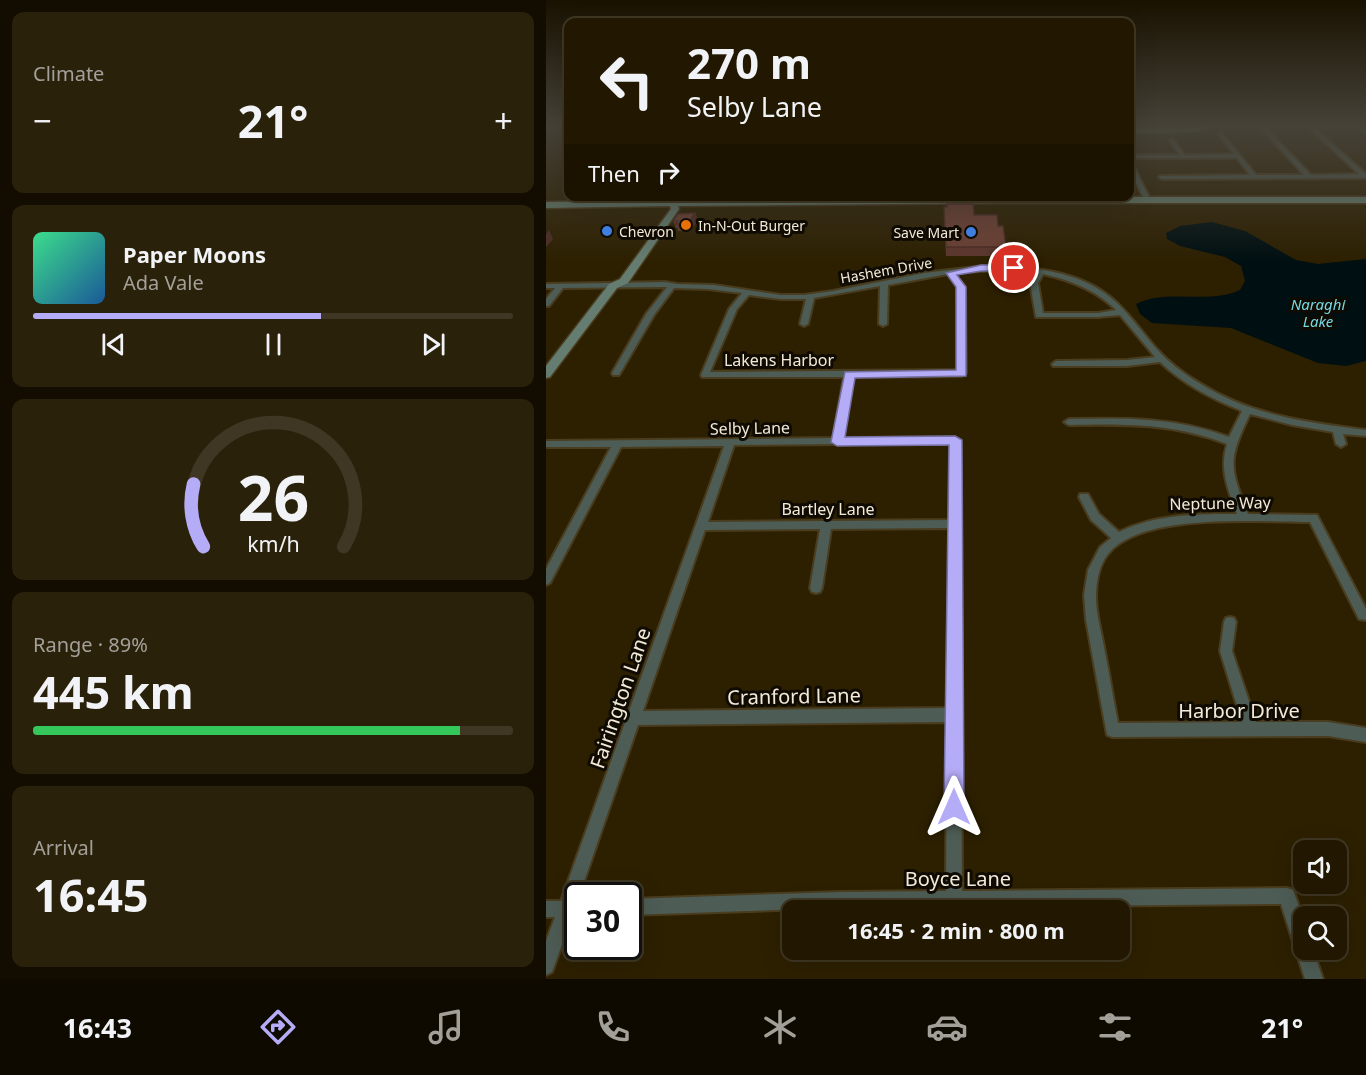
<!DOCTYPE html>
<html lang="en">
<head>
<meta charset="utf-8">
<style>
	body { margin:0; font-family:"Noto Sans",sans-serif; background:#2a210b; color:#f1f3f6; height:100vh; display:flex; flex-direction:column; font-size:22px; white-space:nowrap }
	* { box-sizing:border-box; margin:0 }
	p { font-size:20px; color:#a2a099 }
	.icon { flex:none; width:33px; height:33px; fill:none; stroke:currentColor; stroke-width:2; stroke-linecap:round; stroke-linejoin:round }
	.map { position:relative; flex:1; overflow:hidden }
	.panel { display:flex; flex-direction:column; gap:12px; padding:12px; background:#130d01; width:546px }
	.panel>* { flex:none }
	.hud { position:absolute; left:18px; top:18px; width:570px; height:183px; border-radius:12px; box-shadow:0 6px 24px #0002,0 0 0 2px #3f3723; background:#221801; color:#f1f3f6; overflow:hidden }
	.controls { position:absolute; left:747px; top:840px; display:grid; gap:12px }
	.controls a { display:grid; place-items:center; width:54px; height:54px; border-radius:12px; background:#221801; box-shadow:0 6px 24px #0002,0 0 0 2px #3f3723; font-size:30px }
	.speed { position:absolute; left:18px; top:882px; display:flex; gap:12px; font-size:30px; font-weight:700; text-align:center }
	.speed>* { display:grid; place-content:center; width:78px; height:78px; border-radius:50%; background:#221801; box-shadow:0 6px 24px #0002,0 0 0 2px #3f3723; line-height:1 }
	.speed .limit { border:3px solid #111; border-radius:9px; background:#fff; color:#111 }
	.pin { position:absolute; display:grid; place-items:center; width:51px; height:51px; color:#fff; margin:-26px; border:3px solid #fff; border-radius:50%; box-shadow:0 2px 6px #0007 }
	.me { position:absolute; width:66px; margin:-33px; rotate:0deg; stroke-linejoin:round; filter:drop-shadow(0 0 4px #0008) }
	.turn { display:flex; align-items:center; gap:21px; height:126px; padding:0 24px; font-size:27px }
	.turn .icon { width:78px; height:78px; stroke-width:2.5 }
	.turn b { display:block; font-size:42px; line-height:51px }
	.then { display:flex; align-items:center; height:57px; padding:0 24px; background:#0003; gap:12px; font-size:22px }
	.big { font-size:45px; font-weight:700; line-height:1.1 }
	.panel .widget { flex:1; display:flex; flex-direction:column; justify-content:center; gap:9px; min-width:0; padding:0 21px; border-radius:12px; background:#2a210b }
	.panel .dial { align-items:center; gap:0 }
	.dial svg { height:156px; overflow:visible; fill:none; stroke:#3f3723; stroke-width:7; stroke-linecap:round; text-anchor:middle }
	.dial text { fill:#f1f3f6; stroke:none }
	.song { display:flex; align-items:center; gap:18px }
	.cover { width:72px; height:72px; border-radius:9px; background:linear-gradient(135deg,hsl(150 70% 55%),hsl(210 70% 35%)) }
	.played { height:6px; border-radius:3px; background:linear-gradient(90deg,#b5acf8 60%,#3f3723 60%) }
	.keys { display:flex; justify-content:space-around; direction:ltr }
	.heat { display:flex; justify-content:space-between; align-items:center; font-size:33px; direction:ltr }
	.charge { height:9px; border-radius:4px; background:linear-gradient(90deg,#34c759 89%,#3f3723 0) }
	.trip { position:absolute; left:236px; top:900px; width:348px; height:60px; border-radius:12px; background:#221801; box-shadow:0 6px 24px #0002,0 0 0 2px #3f3723; font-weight:700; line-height:60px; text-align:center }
	.dock { display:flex; height:96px; justify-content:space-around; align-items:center; background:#0e0a00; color:#a2a099 }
	.dock .icon { width:42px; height:42px }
	.dock .selected { color:#b5acf8 }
	.dock b { font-size:27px; color:#f1f3f6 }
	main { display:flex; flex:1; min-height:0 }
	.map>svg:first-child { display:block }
</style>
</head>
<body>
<main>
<section class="panel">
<div class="widget"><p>Climate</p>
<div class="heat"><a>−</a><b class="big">21°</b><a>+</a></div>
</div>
<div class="widget">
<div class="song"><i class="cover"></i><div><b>Paper Moons</b><p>Ada Vale</p></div></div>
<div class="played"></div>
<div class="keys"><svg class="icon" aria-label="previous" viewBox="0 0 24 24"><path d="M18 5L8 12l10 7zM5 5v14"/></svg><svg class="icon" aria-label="pause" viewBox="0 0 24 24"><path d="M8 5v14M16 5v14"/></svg><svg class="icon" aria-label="next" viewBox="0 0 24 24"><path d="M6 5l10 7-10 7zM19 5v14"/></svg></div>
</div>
<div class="widget dial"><svg viewBox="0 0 100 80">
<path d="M14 69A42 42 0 1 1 86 69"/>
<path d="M14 69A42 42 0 0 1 9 37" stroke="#b5acf8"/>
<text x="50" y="56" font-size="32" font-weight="700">26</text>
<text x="50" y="72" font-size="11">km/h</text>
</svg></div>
<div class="widget"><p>Range · 89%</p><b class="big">445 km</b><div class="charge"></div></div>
<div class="widget"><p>Arrival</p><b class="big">16:45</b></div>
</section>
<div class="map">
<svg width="820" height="979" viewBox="0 0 820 979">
	<rect width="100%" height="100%" fill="#2d2001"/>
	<path fill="#000f11" d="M666,222l33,9 51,29 22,4 48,-5v102l-20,5 -28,-3 -87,-35 -79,-5 -12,-9 -4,-10c32,-16 71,1 104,-14l5,-9 -4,-15 -16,-9 -45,-11 -13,-7 -1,-6 14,-7z"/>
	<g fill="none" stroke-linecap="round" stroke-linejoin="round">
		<g stroke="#493c1f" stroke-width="4">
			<g id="street">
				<polygon points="712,125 717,125 765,175 813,174 760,125 765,125 820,174 820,178 616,179 613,177 614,176 704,175 691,158 584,158 584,155 634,155 623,140 626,138 639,155 688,154 672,134 675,132 710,175 758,175"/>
				<polygon points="808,125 813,125 820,131 820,135"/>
				<polygon points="584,163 587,165 605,201 604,202 599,201 584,170"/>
				<path d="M438,266c45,0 98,4 132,36 15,14 26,30 39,45 13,15 29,27 46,37 49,31 108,39 165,46v6l-23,-2 3,10 -5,3 -5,-3 -3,-12 -41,-7 -42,-11c-22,46 -21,52 -2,100l69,1 49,94v11l-7,-1 -49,-97c-51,0 -169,-10 -202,32 -9,11 -12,29 -12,43 0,17 5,33 8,50 5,25 9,51 14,76l124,-1 -22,-71 4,-29 2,-4 4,-1 4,1 2,4 -4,29 24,71h72l38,6v14l-38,-6 -216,1 -5,-2 -21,-115 -2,-25 4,-25 12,-23 11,-9 -20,-18 -12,-23 1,-3h8l11,20 20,18c37,-18 78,-18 118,-18 -9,-24 -18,-45 -10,-70 -55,-21 -101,-20 -158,-19l-5,-3 5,-3c57,-1 106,-2 160,18l13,-26c-30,-12 -59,-27 -82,-49l-33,4h-74l-1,-2 4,-3 71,-1 28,-3 -35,-42 -22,2h-62l-6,-34 6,-10c-28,-4 -54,-3 -82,0l11,14 1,86 -4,3 -109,1 -10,61 112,-1 5,3 2,451 325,-3 6,2 11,30v30h9l10,29h-18l-24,-75 -439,4 -214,7v-16l214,-7 104,-1 1,-169 -309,3 -59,171h-1v21h-6l-20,55 -6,3v-34l9,-24h-9v-16h15l163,-455 -103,1 -71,136 -4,2v-16l65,-122h-65v-6l287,-3 11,-61h-142l-1,-2 28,-66 13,-16 -34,-4 -34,-1 -20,27 -35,60h-6l-1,-2 34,-59 21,-27 -104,1 -14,18h-3v-7l9,-11h-9v-4l119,-2 12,2 37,1 67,10h23l29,-4 91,-18zM402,274l9,13 1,83 -248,2 27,-63 12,-14 32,4h25l-6,25 4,2 4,-2 6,-26 66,-12 -1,38 4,2 4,-2 1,-39zM497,274c27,6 53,16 73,36l-18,3h-55l-5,-30zM404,443l-1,77 -241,2 26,-77zM403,528l-2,180 -304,3 62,-181 115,-1 -10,59 2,4 4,1 4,-1 2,-4 9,-59z"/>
			</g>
		</g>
		<g stroke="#493c1f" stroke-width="3">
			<g id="secondary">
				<polygon points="659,125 673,125 648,132 584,133 584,129 648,128"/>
				<polygon points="450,197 820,197 820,203 450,203 132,206 133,209 82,283 71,288 4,377 0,378 0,366 63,284 74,279 125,209 124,206 0,208 0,202"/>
			</g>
		</g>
		<use href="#street" fill="#4d5c54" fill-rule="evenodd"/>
		<use href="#secondary" fill="#657d70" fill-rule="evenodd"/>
	</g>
	<g fill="#5d372e">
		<polygon points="398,207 428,215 452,226 460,247 459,256 400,256"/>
		<polygon points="149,213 152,220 144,231 132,231 131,228 130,228 127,221"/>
	</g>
	<g fill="#4c2d25">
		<polygon points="149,213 152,220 144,231 141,224"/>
		<polygon points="3,230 7,239 0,247 0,234"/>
	</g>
	<g fill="#6c4035" stroke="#4c2d25" stroke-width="1.5">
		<polygon points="401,204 427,204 428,215 451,215 452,226 457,226 460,247 400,247 398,207 401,207"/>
		<polygon points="149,213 141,224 130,224 132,221 127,221 132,214"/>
	</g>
	<linearGradient id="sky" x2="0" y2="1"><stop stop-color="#191201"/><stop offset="0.48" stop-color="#464238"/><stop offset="1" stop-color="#464238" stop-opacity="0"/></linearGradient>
	<rect width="820" height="262" fill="url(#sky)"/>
	<polygon fill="#b5acf8" stroke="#7670a1" stroke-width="1.5" points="435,265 468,265 472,268 468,271 435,271 411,275 420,287 420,376 309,378 299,437 409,436 416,440 418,807 415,814 408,817 401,814 398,807 403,445 291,446 285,442 299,372 410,370 410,287 400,273"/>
	<circle fill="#e8710a" stroke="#100b02" stroke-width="2" cx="140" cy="225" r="6"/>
	<g fill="#3f7fe0" stroke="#100b02" stroke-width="2">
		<circle cx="61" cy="231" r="6"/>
		<circle cx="425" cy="232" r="6"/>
	</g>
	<g text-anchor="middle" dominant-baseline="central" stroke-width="6" stroke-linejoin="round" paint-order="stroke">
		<g font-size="14" fill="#f2ead8" stroke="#100b02" text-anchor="start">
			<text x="152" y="225">In-N-Out Burger</text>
			<text x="73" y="231">Chevron</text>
			<text x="413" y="232" text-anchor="end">Save Mart</text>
		</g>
		<g font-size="14" fill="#f2ead8" stroke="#100b02">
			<text transform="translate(340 270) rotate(-10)">Hashem Drive</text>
		</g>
		<g font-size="15" font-style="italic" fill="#75d8e3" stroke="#100b02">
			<text x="772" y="304">Naraghi<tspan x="772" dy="17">Lake</tspan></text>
		</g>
		<g font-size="16" fill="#f2ead8" stroke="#100b02">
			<text x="233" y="360">Lakens Harbor</text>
			<text transform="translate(204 428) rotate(-1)">Selby Lane</text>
			<text transform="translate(674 503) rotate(-1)">Neptune Way</text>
			<text x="282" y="509">Bartley Lane</text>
		</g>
		<g font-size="20" fill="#f2ead8" stroke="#100b02">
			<text transform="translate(248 696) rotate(-1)">Cranford Lane</text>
			<text transform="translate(74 698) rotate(-71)">Fairington Lane</text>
			<text x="693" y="710">Harbor Drive</text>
			<text x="412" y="878">Boyce Lane</text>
		</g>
	</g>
</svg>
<div class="controls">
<a><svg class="icon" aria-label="sound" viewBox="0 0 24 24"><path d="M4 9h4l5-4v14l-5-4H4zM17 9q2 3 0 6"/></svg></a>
<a><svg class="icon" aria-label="search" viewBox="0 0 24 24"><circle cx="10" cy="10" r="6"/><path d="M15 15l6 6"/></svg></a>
</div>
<div class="speed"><div class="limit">30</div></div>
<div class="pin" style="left:468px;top:268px;background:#d93025"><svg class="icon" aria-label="arrive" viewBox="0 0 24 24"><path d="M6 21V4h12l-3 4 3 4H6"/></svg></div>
<svg class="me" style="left:408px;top:807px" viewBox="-20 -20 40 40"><path d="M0-17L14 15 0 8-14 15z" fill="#b5acf8" stroke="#fff" stroke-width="4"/></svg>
<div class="trip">16:45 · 2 min · 800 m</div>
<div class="hud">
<div class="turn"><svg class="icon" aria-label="left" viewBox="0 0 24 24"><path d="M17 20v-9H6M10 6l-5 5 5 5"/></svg><div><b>270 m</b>Selby Lane</div></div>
<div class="then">Then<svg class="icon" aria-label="right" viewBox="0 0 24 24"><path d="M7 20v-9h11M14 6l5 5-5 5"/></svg></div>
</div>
</div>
</main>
<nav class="dock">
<b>16:43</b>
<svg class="icon selected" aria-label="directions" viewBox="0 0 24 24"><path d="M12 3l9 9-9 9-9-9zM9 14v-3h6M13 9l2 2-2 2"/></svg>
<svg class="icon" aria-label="music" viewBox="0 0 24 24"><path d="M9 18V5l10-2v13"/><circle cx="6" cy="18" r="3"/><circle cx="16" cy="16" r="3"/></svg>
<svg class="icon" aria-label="phone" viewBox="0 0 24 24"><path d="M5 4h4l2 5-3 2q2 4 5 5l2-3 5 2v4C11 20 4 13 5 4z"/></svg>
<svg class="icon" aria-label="climate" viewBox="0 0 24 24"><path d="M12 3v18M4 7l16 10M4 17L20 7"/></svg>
<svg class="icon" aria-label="car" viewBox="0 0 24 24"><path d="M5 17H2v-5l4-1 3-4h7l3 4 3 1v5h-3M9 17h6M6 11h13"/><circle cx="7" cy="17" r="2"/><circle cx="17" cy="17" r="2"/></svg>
<svg class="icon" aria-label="filters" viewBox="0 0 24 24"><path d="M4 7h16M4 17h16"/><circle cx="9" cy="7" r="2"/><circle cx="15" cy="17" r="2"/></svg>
<b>21°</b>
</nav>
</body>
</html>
